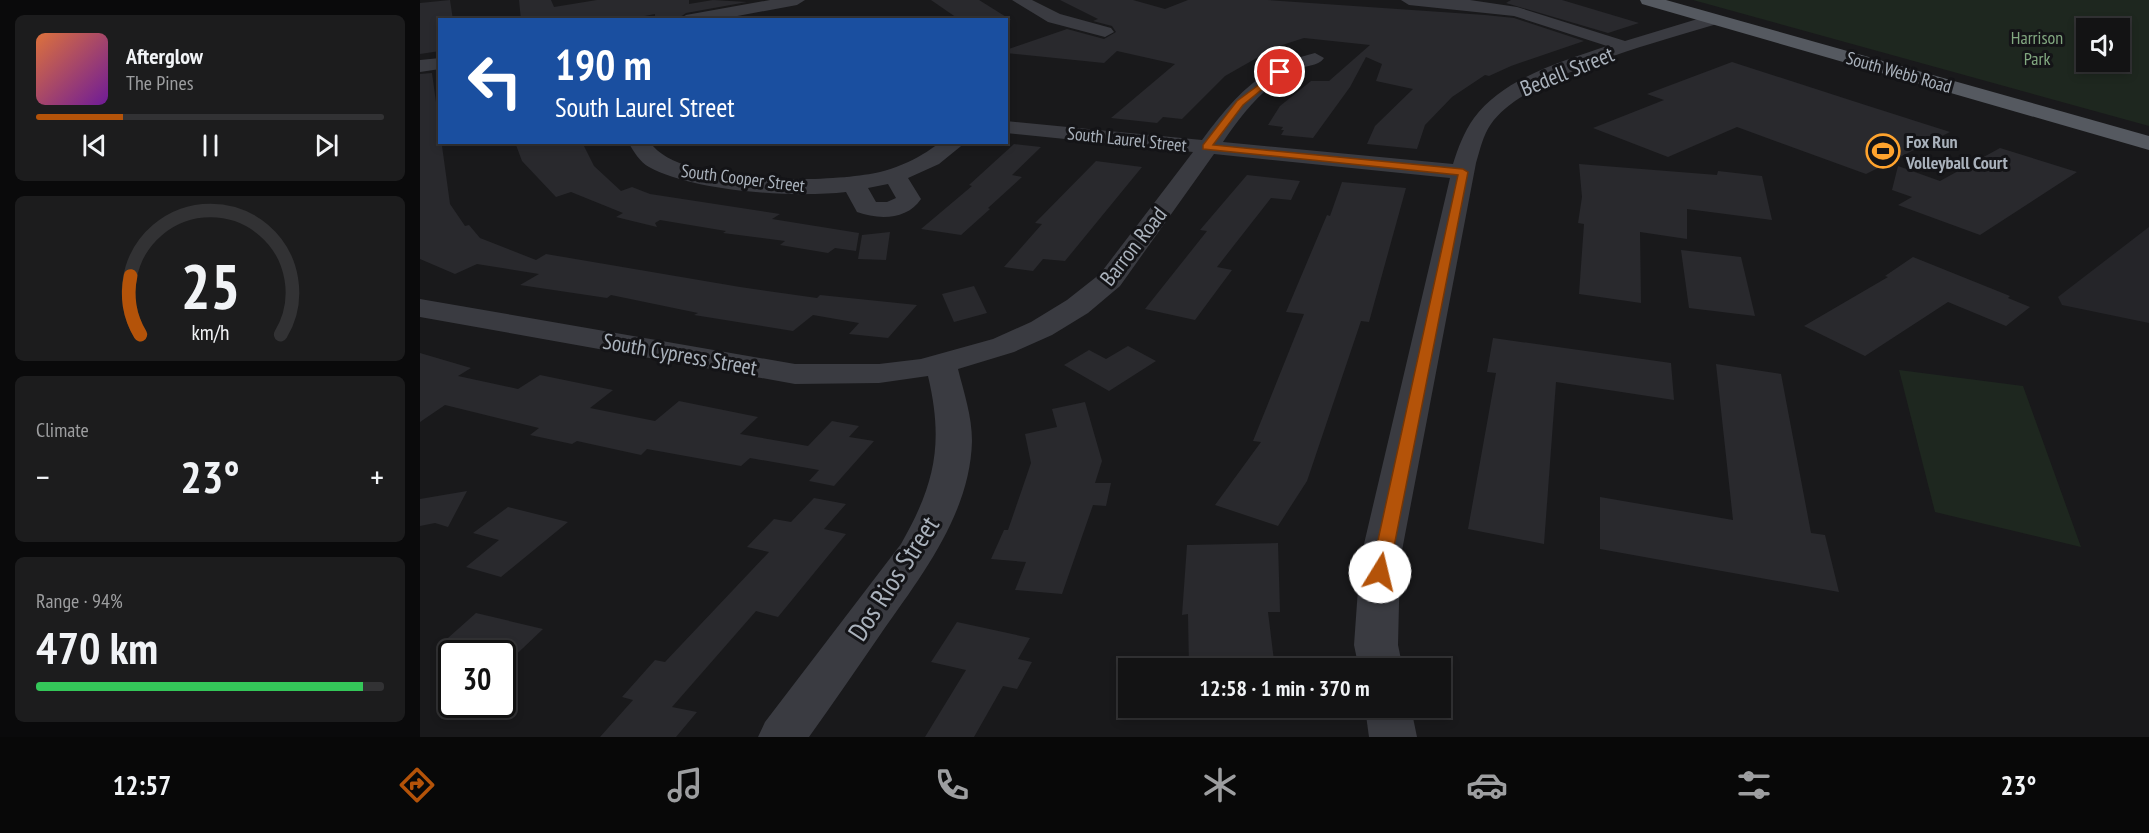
<!DOCTYPE html>
<html lang="en">
<head>
<meta charset="utf-8">
<style>
	body { margin:0; font-family:"PT Sans Narrow",sans-serif; background:#1c1c1d; color:#f1f3f6; height:100vh; display:flex; flex-direction:column; font-size:22px; white-space:nowrap }
	* { box-sizing:border-box; margin:0 }
	p { font-size:20px; color:#9d9ea0 }
	.icon { flex:none; width:33px; height:33px; fill:none; stroke:currentColor; stroke-width:2; stroke-linecap:round; stroke-linejoin:round }
	.map { position:relative; flex:1; overflow:hidden }
	.sheet { display:flex; flex-direction:column; gap:15px; padding:15px; background:#0a0a0b; width:420px }
	.sheet>* { flex:none }
	.hud { position:absolute; left:18px; top:18px; width:570px; height:126px; border-radius:0px; box-shadow:0 3px 9px #0003,0 0 0 2px #323234; background:#1a4fa0; color:#fff; overflow:hidden }
	.controls { position:absolute; left:1656px; top:18px; display:grid; gap:12px }
	.controls a { display:grid; place-items:center; width:54px; height:54px; border-radius:0px; background:#131314; box-shadow:0 3px 9px #0003,0 0 0 2px #323234; font-size:30px }
	.speed { position:absolute; left:18px; top:640px; display:flex; gap:12px; font-size:30px; font-weight:700; text-align:center }
	.speed>* { display:grid; place-content:center; width:78px; height:78px; border-radius:50%; background:#131314; box-shadow:0 3px 9px #0003,0 0 0 2px #323234; line-height:1 }
	.speed .limit { border:3px solid #111; border-radius:9px; background:#fff; color:#111 }
	.pin { position:absolute; display:grid; place-items:center; width:51px; height:51px; color:#fff; margin:-26px; border:3px solid #fff; border-radius:50%; box-shadow:0 2px 6px #0007 }
	.me { position:absolute; width:66px; margin:-33px; rotate:9deg; stroke-linejoin:round; filter:drop-shadow(0 0 4px #0008) }
	.turn { display:flex; align-items:center; gap:21px; height:126px; padding:0 18px; font-size:27px }
	.turn .icon { width:78px; height:78px; stroke-width:2.5 }
	.turn b { display:block; font-size:42px; line-height:51px }
	.big { font-size:45px; font-weight:800; line-height:1.1 }
	.sheet .tile { flex:1; display:flex; flex-direction:column; justify-content:center; gap:9px; min-width:0; padding:0 21px; border-radius:9px; background:#1c1c1d }
	.sheet .dial { align-items:center; gap:0 }
	.dial svg { height:156px; overflow:visible; fill:none; stroke:#323234; stroke-width:7; stroke-linecap:round; text-anchor:middle }
	.dial text { fill:#f1f3f6; stroke:none }
	.song { display:flex; align-items:center; gap:18px }
	.cover { width:72px; height:72px; border-radius:9px; background:linear-gradient(135deg,hsl(20 70% 55%),hsl(280 70% 35%)) }
	.played { height:6px; border-radius:3px; background:linear-gradient(90deg,#b45309 25%,#323234 25%) }
	.keys { display:flex; justify-content:space-around; direction:ltr }
	.heat { display:flex; justify-content:space-between; align-items:center; font-size:33px; direction:ltr }
	.charge { height:9px; border-radius:4px; background:linear-gradient(90deg,#34c759 94%,#323234 0) }
	.trip { position:absolute; left:698px; top:658px; width:333px; height:60px; border-radius:0px; background:#131314; box-shadow:0 3px 9px #0003,0 0 0 2px #323234; font-weight:800; line-height:60px; text-align:center }
	.tab-bar { display:flex; height:96px; justify-content:space-around; align-items:center; background:#080808; color:#9d9ea0 }
	.tab-bar .icon { width:42px; height:42px }
	.tab-bar .active { color:#b45309 }
	.tab-bar b { font-size:27px; color:#f1f3f6 }
	main { display:flex; flex:1; min-height:0 }
	.map>svg:first-child { display:block }
</style>
</head>
<body>
<main>
<section class="sheet">
<div class="tile">
<div class="song"><i class="cover"></i><div><b>Afterglow</b><p>The Pines</p></div></div>
<div class="played"></div>
<div class="keys"><svg class="icon" aria-label="previous" viewBox="0 0 24 24"><path d="M18 5L8 12l10 7zM5 5v14"/></svg><svg class="icon" aria-label="pause" viewBox="0 0 24 24"><path d="M8 5v14M16 5v14"/></svg><svg class="icon" aria-label="next" viewBox="0 0 24 24"><path d="M6 5l10 7-10 7zM19 5v14"/></svg></div>
</div>
<div class="tile dial"><svg viewBox="0 0 100 80">
<path d="M14 69A42 42 0 1 1 86 69"/>
<path d="M14 69A42 42 0 0 1 9 39" stroke="#b45309"/>
<text x="50" y="56" font-size="32" font-weight="700">25</text>
<text x="50" y="72" font-size="11">km/h</text>
</svg></div>
<div class="tile"><p>Climate</p>
<div class="heat"><a>−</a><b class="big">23°</b><a>+</a></div>
</div>
<div class="tile"><p>Range · 94%</p><b class="big">470 km</b><div class="charge"></div></div>
</section>
<div class="map">
<svg width="1729" height="737" viewBox="0 0 1729 737">
	<rect width="100%" height="100%" fill="#19191b"/>
	<polygon fill="#252529" points="1729,227 1729,323 1642,305 1638,297"/>
	<g fill="#1e271f" fill-rule="evenodd">
		<path d="M1273,0h456v126zM1700,28v34h-34v-34z"/>
		<polygon points="1479,370 1603,386 1661,547 1515,512"/>
	</g>
	<g fill="#29292d">
		<polygon points="30,0 33,20 20,20 20,51 0,54 0,3"/>
		<polygon points="99,0 131,0 134,7 177,0 269,0 269,4 293,0 327,2 266,13 256,20 235,20 235,14 204,20 101,20"/>
		<polygon points="511,0 559,0 591,20 540,20"/>
		<polygon points="640,0 713,0 745,9 768,0 847,0 1065,15 1094,18 1164,41 1091,66 1069,76 1065,75 1032,97 1005,125 997,149 947,144 955,126 993,89 956,81 962,64 946,57 930,87 893,138 861,135 864,130 861,130 863,127 848,125 860,106 891,81 909,81 950,45 884,38 856,47 805,76 762,119 743,117 737,123 691,118 755,64 697,51 684,63 586,53 586,50 647,29 684,39 696,32 692,26 673,21 678,19"/>
		<polygon points="1091,0 1142,0 1219,23 1188,33 1086,3"/>
		<polygon points="1312,62 1436,102 1530,132 1446,174 1317,127 1248,157 1173,128 1244,100 1227,94"/>
		<polygon points="12,73 30,204 45,226 49,225 60,238 116,260 126,254 320,287 397,298 400,295 497,305 468,338 429,334 439,323 393,315 373,331 274,315 278,313 191,295 187,298 100,285 119,274 57,264 35,274 0,259 0,74"/>
		<polygon points="108,142 162,142 174,166 201,191 212,187 230,194 360,214 352,219 439,233 436,251 415,248 408,253 360,245 365,241 303,233 306,231 240,220 235,223 237,227 196,217 203,213 151,192 136,197 102,161 96,145"/>
		<polygon points="594,144 621,147 592,175 602,177 568,208 570,209 541,235 501,229 552,186 549,185"/>
		<polygon points="1580,148 1657,172 1560,235 1478,205 1492,197 1472,190 1478,166 1520,181"/>
		<polygon points="676,161 722,167 645,261 623,259 613,271 584,267 622,224 615,223"/>
		<polygon points="1159,164 1297,175 1298,171 1342,176 1352,220 1267,209 1267,239 1220,232 1221,303 1159,294 1164,224 1158,223 1162,197"/>
		<polygon points="827,175 880,181 871,200 851,198 797,267 812,270 775,320 725,309 787,231 780,230"/>
		<polygon points="922,182 986,188 949,322 941,321 887,481 858,526 795,505 841,442 833,441 884,314 866,312 907,215 910,216"/>
		<polygon points="470,232 466,260 438,259 442,235"/>
		<polygon points="1261,250 1321,257 1335,316 1269,308"/>
		<polygon points="1493,257 1590,296 1588,298 1610,307 1586,326 1528,302 1445,356 1384,326 1468,277 1465,276"/>
		<polygon points="554,286 567,313 534,322 522,294"/>
		<polygon points="1073,338 1251,363 1254,400 1136,382 1124,544 1048,529 1076,373 1067,372"/>
		<polygon points="708,346 736,361 689,391 644,365 669,350 686,359"/>
		<polygon points="0,353 51,368 38,376 98,389 120,375 193,390 170,408 235,421 259,401 338,417 320,434 388,446 412,421 439,426 429,437 454,441 414,486 389,481 399,470 330,458 321,466 227,449 221,455 157,441 152,444 110,435 119,428 25,405 0,422"/>
		<polygon points="1296,364 1361,374 1391,533 1405,535 1419,592 1180,549 1180,497 1313,520"/>
		<polygon points="665,402 682,461 675,483 691,483 686,506 673,505 642,594 595,590 606,562 571,559 584,530 588,530 611,463 605,434 637,427 632,409"/>
		<polygon points="47,491 28,527 15,523 0,526 0,499"/>
		<polygon points="394,498 426,504 404,529 426,534 358,617 336,611 252,707 277,712 256,737 180,737 213,700 202,697 235,660 245,662 349,552 327,547 354,519 371,522"/>
		<polygon points="88,507 148,522 81,577 46,567 79,540 53,533"/>
		<polygon points="858,543 860,612 848,612 855,669 769,669 768,614 762,615 767,545"/>
		<polygon points="56,613 123,629 82,668 82,654 52,654 19,646"/>
		<polygon points="537,622 610,638 598,659 612,662 597,689 583,686 554,737 505,737 546,670 511,662"/>
	</g>
	<g fill="none" stroke-linecap="round" stroke-linejoin="round">
		<g fill="#3a3b41" fill-rule="evenodd">
			<polygon points="350,0 385,0 377,5 296,20 258,20 266,15"/>
			<polygon points="592,0 612,0 640,14 691,28 694,32 685,37 628,22"/>
			<path d="M981,0h69l47,7 108,34 89,-27 8,5 -2,4c-57,18 -196,52 -229,101 -8,11 -11,26 -15,39l-76,398 -2,84 5,24h-44l-5,-24 6,-84 90,-383 -236,-24 -94,132 -32,27 -36,22 -38,17 -56,17c6,24 14,47 14,72 -2,73 -50,134 -90,191 -24,35 -48,70 -73,105h-51l7,-15 136,-178c34,-60 43,-100 27,-168l-49,7 -84,1 -375,-67v-18l375,65h84l42,-5 72,-20 38,-17 36,-22 33,-26 93,-122 -187,-19v-12l196,19c32,-43 59,-74 113,-87l9,5c-6,9 -20,7 -29,12 -30,15 -54,45 -72,72l230,22c5,-16 11,-32 21,-46 29,-40 89,-57 133,-72l-93,-30 -105,-11z"/>
			<polygon points="20,58 20,69 0,72 0,60"/>
			<path d="M208,142h22c29,45 183,41 230,30 15,-4 30,-10 43,-18 6,-3 13,-10 20,-12 7,-1 15,0 23,0l-27,22 -31,14 13,21c-14,21 -42,21 -64,13l-11,-20c-51,6 -151,0 -197,-25 -9,-5 -15,-15 -21,-25zM468,184l8,14 -9,4h-11l-8,-14z"/>
			<polygon points="945,708 991,708 997,737 949,737"/>
		</g>
		<polygon fill="#555960" fill-rule="evenodd" points="1220,0 1246,0 1729,136 1729,150 1222,4"/>
	</g>
	<polygon fill="#b45309" stroke="#753606" stroke-width="1.5" points="860,69 862,73 823,105 793,145 1043,169 1048,172 969,572 966,577 954,577 951,572 1038,175 783,149 783,145 817,101"/>
	<defs>
		<g id="stadium-ring" transform="scale(1.725)"><circle r="9.5" fill="#141417" stroke="#ffa32d" stroke-width="1.5"/><path d="M0-5a6.5 5 0 1 0 0 10a6.5 5 0 1 0 0-10ZM-3.5-1.8h7v3.6h-7Z" fill="#ffa32d"/></g>
	</defs>
	<g fill-rule="evenodd">
		<use href="#stadium-ring" x="1463" y="151"/>
	</g>
	<g text-anchor="middle" dominant-baseline="central" stroke-width="6" stroke-linejoin="round" paint-order="stroke">
		<g font-size="18" fill="#82a880" stroke="#141417">
			<text x="1617" y="37">Harrison<tspan x="1617" dy="21">Park</tspan></text>
		</g>
		<g font-size="18" fill="#aab2bc" stroke="#141417">
			<text transform="translate(1479 72) rotate(16)">South Webb Road</text>
			<text transform="translate(707 139) rotate(6)">South Laurel Street</text>
			<text transform="translate(323 178) rotate(7)">South Cooper Street</text>
		</g>
		<g font-size="18" font-weight="bold" fill="#aab2bc" stroke="#141417" text-anchor="start">
			<text x="1486" y="141">Fox Run<tspan x="1486" dy="21">Volleyball Court</tspan></text>
		</g>
		<g font-size="22" fill="#aab2bc" stroke="#141417">
			<text transform="translate(1147 71) rotate(-22)">Bedell Street</text>
			<text transform="translate(713 246) rotate(-52)">Barron Road</text>
			<text transform="translate(260 354) rotate(10)">South Cypress Street</text>
		</g>
		<g font-size="27" fill="#aab2bc" stroke="#141417">
			<text transform="translate(473 578) rotate(-57)">Dos Rios Street</text>
		</g>
	</g>
</svg>
<div class="controls">
<a><svg class="icon" aria-label="sound" viewBox="0 0 24 24"><path d="M4 9h4l5-4v14l-5-4H4zM17 9q2 3 0 6"/></svg></a>
</div>
<div class="speed"><div class="limit">30</div></div>
<div class="pin" style="left:860px;top:72px;background:#d93025"><svg class="icon" aria-label="arrive" viewBox="0 0 24 24"><path d="M6 21V4h12l-3 4 3 4H6"/></svg></div>
<svg class="me" style="left:960px;top:572px" viewBox="-20 -20 40 40"><circle r="19" fill="#fff"/><path d="M0-13L10 11 0 6-10 11z" fill="#b45309"/></svg>
<div class="trip">12:58 · 1 min · 370 m</div>
<div class="hud">
<div class="turn"><svg class="icon" aria-label="left" viewBox="0 0 24 24"><path d="M17 20v-9H6M10 6l-5 5 5 5"/></svg><div><b>190 m</b>South Laurel Street</div></div>
</div>
</div>
</main>
<nav class="tab-bar">
<b>12:57</b>
<svg class="icon active" aria-label="directions" viewBox="0 0 24 24"><path d="M12 3l9 9-9 9-9-9zM9 14v-3h6M13 9l2 2-2 2"/></svg>
<svg class="icon" aria-label="music" viewBox="0 0 24 24"><path d="M9 18V5l10-2v13"/><circle cx="6" cy="18" r="3"/><circle cx="16" cy="16" r="3"/></svg>
<svg class="icon" aria-label="phone" viewBox="0 0 24 24"><path d="M5 4h4l2 5-3 2q2 4 5 5l2-3 5 2v4C11 20 4 13 5 4z"/></svg>
<svg class="icon" aria-label="climate" viewBox="0 0 24 24"><path d="M12 3v18M4 7l16 10M4 17L20 7"/></svg>
<svg class="icon" aria-label="car" viewBox="0 0 24 24"><path d="M5 17H2v-5l4-1 3-4h7l3 4 3 1v5h-3M9 17h6M6 11h13"/><circle cx="7" cy="17" r="2"/><circle cx="17" cy="17" r="2"/></svg>
<svg class="icon" aria-label="filters" viewBox="0 0 24 24"><path d="M4 7h16M4 17h16"/><circle cx="9" cy="7" r="2"/><circle cx="15" cy="17" r="2"/></svg>
<b>23°</b>
</nav>
</body>
</html>
